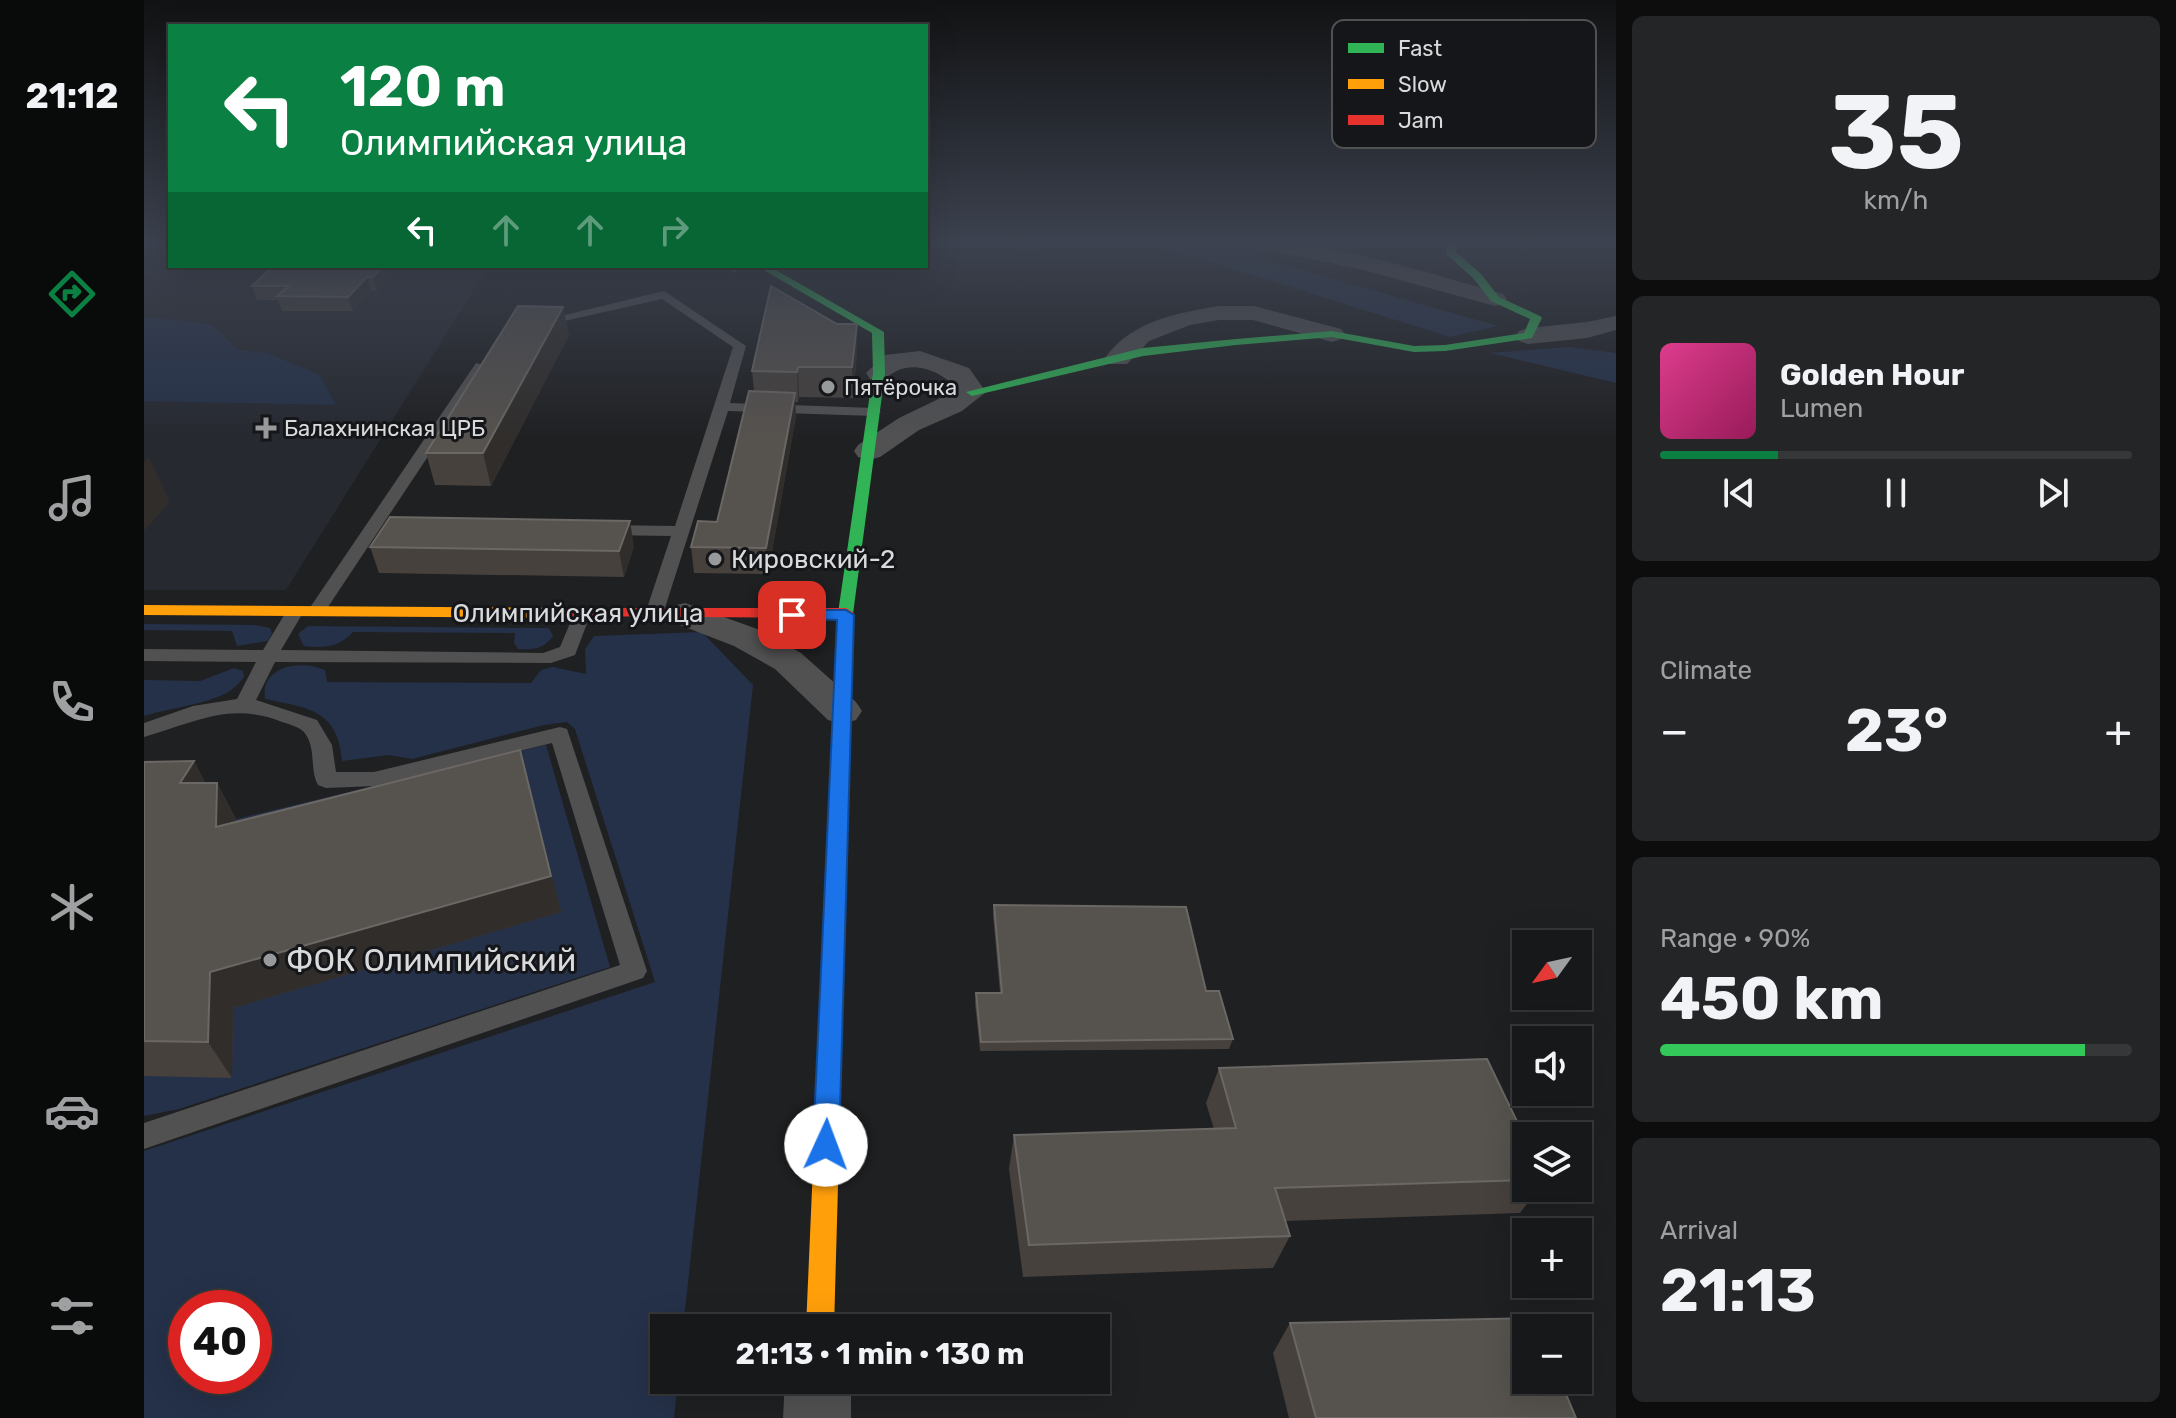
<!DOCTYPE html>
<html lang="en">
<head>
<meta charset="utf-8">
<style>
	body { margin:0; font-family:Rubik,sans-serif; background:#242527; color:#f1f3f6; height:100vh; display:flex; flex-direction:column; font-size:30px; white-space:nowrap }
	* { box-sizing:border-box; margin:0 }
	p { font-size:26px; color:#9ea0a2 }
	.icon { flex:none; width:44px; height:44px; fill:none; stroke:currentColor; stroke-width:2; stroke-linecap:round; stroke-linejoin:round }
	.map { position:relative; flex:1; overflow:hidden }
	.details { display:flex; flex-direction:column; gap:16px; padding:16px; background:#0d0d0e; width:560px }
	.details>* { flex:none }
	.hud { position:absolute; left:24px; top:24px; width:760px; height:244px; border-radius:0px; box-shadow:0 8px 32px #0002,0 0 0 2px #363739; background:#0b8043; color:#fff; overflow:hidden }
	.needle { width:52px; rotate:237deg }
	.controls { position:absolute; left:1368px; top:930px; display:grid; gap:16px }
	.controls a { display:grid; place-items:center; width:80px; height:80px; border-radius:0px; background:#17181a; box-shadow:0 8px 32px #0002,0 0 0 2px #363739; font-size:40px }
	.speed { position:absolute; left:24px; top:1290px; display:flex; gap:16px; font-size:40px; font-weight:700; text-align:center }
	.speed>* { display:grid; place-content:center; width:104px; height:104px; border-radius:50%; background:#17181a; box-shadow:0 8px 32px #0002,0 0 0 2px #363739; line-height:1 }
	.speed .limit { border:12px solid #d22; background:#fff; color:#111 }
	.pin { position:absolute; display:grid; place-items:center; width:68px; height:68px; color:#fff; margin:-34px; border-radius:16px; box-shadow:0 4px 12px #0006 }
	.me { position:absolute; width:88px; margin:-44px; rotate:2deg; stroke-linejoin:round; filter:drop-shadow(0 0 6px #0008) }
	.turn { display:flex; align-items:center; gap:28px; height:168px; padding:0 40px; font-size:36px }
	.turn .icon { width:104px; height:104px; stroke-width:2.5 }
	.turn b { display:block; font-size:56px; line-height:68px }
	.lanes { display:flex; align-items:center; height:76px; padding:0 40px; background:#0003; justify-content:center; gap:40px; direction:ltr }
	.lanes .off { opacity:.35 }
	.big { font-size:60px; font-weight:700; line-height:1.1 }
	.details .card { flex:1; display:flex; flex-direction:column; justify-content:center; gap:12px; min-width:0; padding:0 28px; border-radius:12px; background:#242527 }
	.details .dial { align-items:center; gap:0 }
	.dial b { font-size:104px; line-height:1 }
	.song { display:flex; align-items:center; gap:24px }
	.cover { width:96px; height:96px; border-radius:12px; background:linear-gradient(135deg,hsl(330 70% 55%),hsl(330 70% 35%)) }
	.played { height:8px; border-radius:4px; background:linear-gradient(90deg,#0b8043 25%,#363739 25%) }
	.keys { display:flex; justify-content:space-around; direction:ltr }
	.heat { display:flex; justify-content:space-between; align-items:center; font-size:44px; direction:ltr }
	.charge { height:12px; border-radius:6px; background:linear-gradient(90deg,#34c759 90%,#363739 0) }
	.trip { position:absolute; left:506px; top:1314px; width:460px; height:80px; border-radius:0px; background:#17181a; box-shadow:0 8px 32px #0002,0 0 0 2px #363739; font-weight:700; line-height:80px; text-align:center }
	main { display:flex; flex:1; min-height:0 }
	.menu { display:flex; flex-direction:column; width:144px; justify-content:space-around; align-items:center; background:#090a0a; color:#9ea0a2 }
	.menu .icon { width:56px; height:56px }
	.menu .current { color:#0b8043 }
	.menu b { font-size:36px; color:#f1f3f6 }
	.map>svg:first-child { display:block }
</style>
</head>
<body>
<main>
<nav class="menu">
<b>21:12</b>
<svg class="icon current" aria-label="directions" viewBox="0 0 24 24"><path d="M12 3l9 9-9 9-9-9zM9 14v-3h6M13 9l2 2-2 2"/></svg>
<svg class="icon" aria-label="music" viewBox="0 0 24 24"><path d="M9 18V5l10-2v13"/><circle cx="6" cy="18" r="3"/><circle cx="16" cy="16" r="3"/></svg>
<svg class="icon" aria-label="phone" viewBox="0 0 24 24"><path d="M5 4h4l2 5-3 2q2 4 5 5l2-3 5 2v4C11 20 4 13 5 4z"/></svg>
<svg class="icon" aria-label="climate" viewBox="0 0 24 24"><path d="M12 3v18M4 7l16 10M4 17L20 7"/></svg>
<svg class="icon" aria-label="car" viewBox="0 0 24 24"><path d="M5 17H2v-5l4-1 3-4h7l3 4 3 1v5h-3M9 17h6M6 11h13"/><circle cx="7" cy="17" r="2"/><circle cx="17" cy="17" r="2"/></svg>
<svg class="icon" aria-label="filters" viewBox="0 0 24 24"><path d="M4 7h16M4 17h16"/><circle cx="9" cy="7" r="2"/><circle cx="15" cy="17" r="2"/></svg>
</nav>
<div class="map">
<svg width="1472" height="1418" viewBox="0 0 1472 1418">
	<rect width="100%" height="100%" fill="#1f2022"/>
	<polygon fill="#262930" points="0,248 26,248 26,266 345,266 142,590 0,590"/>
	<g fill="#253149" fill-rule="evenodd">
		<polygon points="1003,242 1088,242 1129,262 1354,326 1306,337"/>
		<polygon points="9,317 68,325 94,350 123,353 176,375 192,405 0,401 0,318"/>
		<polygon points="1425,347 1472,353 1472,383 1346,353"/>
		<polygon points="0,624 111,625 126,628 128,633 124,641 93,646 88,631 0,630"/>
		<path d="M164,626l241,2 4,8c-9,13 -20,14 -35,13l-4,-6 1,-10 -162,-1c-14,16 -30,16 -49,14l-6,-12z"/>
		<path d="M558,632l51,53 -70,643h-19v52h14l-4,38h-530v-267l511,-169 -80,-253 -8,-7 -23,3 -132,34 -23,-4 -47,6c-4,-51 -33,-53 -77,-62 -5,-33 35,-40 60,-29l2,12 204,1 10,-13 12,-3 33,7 -1,-25 9,-13zM42,1308h68v68h-68z"/>
		<path d="M90,668l9,3 1,5c-14,28 -70,30 -100,40v-36l56,1z"/>
		<polygon points="402,745 466,967 35,1109 0,1116 0,801 56,819 92,819"/>
	</g>
	<g fill="none" stroke-linecap="round" stroke-linejoin="round">
		<polyline stroke="#5e5f60" stroke-width="3" stroke-dasharray="5 2" stroke-linecap="butt" points="581,266 592,272"/>
		<g fill="#515152" fill-rule="evenodd">
			<polygon points="520,291 602,346 586,403 730,408 737,412 730,416 584,411 519,614 510,619 501,614 527,536 460,535 452,530 460,525 531,526 589,347 518,299 398,326 392,322"/>
			<polygon points="332,363 344,366 178,616 166,616 163,612"/>
			<path d="M151,606l9,5 -23,39 262,3 17,-6 16,-38h12l3,4 -16,42 -24,8 -276,-1 -19,38 61,20 15,25 4,27h38l186,-45 7,2 80,242 -4,7 -499,171v-26l476,-158 -68,-222 -178,43 -48,2 -8,-3c-9,-16 -1,-37 -14,-53 -5,-5 -15,-8 -22,-10 -52,-21 -88,1 -138,15v-14l49,-17 44,-7 19,-37 -112,-1v-12l119,1 26,-43z"/>
		</g>
		<g fill="#515152" fill-rule="evenodd">
			<path d="M1106,242c86,0 170,29 253,52l4,5 -4,5 -8,2 -131,-36 -112,-23z"/>
			<path d="M1075,306h35l87,23 4,5 -4,5 -9,3 -79,-22h-34l-29,5 -41,16 -22,23h-18l-4,-6c26,-37 72,-45 114,-52z"/>
			<polygon points="1472,316 1472,330 1443,338 1384,344 1375,341 1371,336 1375,331 1384,328 1443,322"/>
			<path d="M776,351l49,17 17,24 -24,19 -43,19 -39,27 -11,3 -11,-3 -4,-6 4,-6 41,-27 58,-28c-10,-15 -34,-26 -52,-22 -15,3 -18,15 -35,11l-4,-6 19,-18z"/>
			<polygon points="541,603 616,630 657,653 712,702 718,711 712,720 698,724 684,720 631,669 590,646 528,622 523,614 528,606"/>
			<polygon points="641,1380 707,1380 707,1418 639,1418"/>
		</g>
		<g fill="#30b455" fill-rule="evenodd">
			<polygon points="1303,242 1313,242 1311,251 1337,274 1355,297 1396,316 1398,318 1388,338 1301,351 1270,352 1188,337 1092,345 999,356 828,396 822,392 999,348 1092,339 1188,331 1270,346 1301,345 1380,333 1386,319 1347,301 1329,278 1302,254"/>
			<polygon points="613,266 625,266 740,332 741,373 709,614 701,936 698,942 690,945 682,942 679,936 694,613 729,373 728,333"/>
		</g>
		<g fill="#ff9f0a" fill-rule="evenodd">
			<polygon points="0,605 423,608 431,613 423,618 0,615"/>
			<polygon points="690,927 698,930 701,936 690,1328 662,1328 679,936 682,930"/>
		</g>
		<polygon fill="#e5322d" fill-rule="evenodd" points="423,608 702,608 710,613 702,618 417,616 415,613"/>
	</g>
	<g fill="#46413d">
		<polygon points="871,242 917,242 889,250"/>
		<polygon points="257,266 233,291 227,291 209,311 138,311 134,300 113,300 108,286"/>
		<polygon points="425,335 347,486 291,485 282,453"/>
		<polygon points="713,353 709,398 655,397 654,402 651,402 652,416 624,574 550,573 547,547 573,522 610,391 608,371"/>
		<polygon points="490,546 480,577 235,573 226,547"/>
		<polygon points="376,750 417,912 89,1008 88,1078 0,1076 0,762 50,761 61,783 73,783 92,819 92,821"/>
		<polygon points="850,905 1062,991 1089,1039 1085,1049 836,1051 831,1003 832,993 856,993 849,915"/>
		<polygon points="1075,1068 1382,1140 1382,1188 1395,1188 1376,1213 1141,1221 1146,1236 1129,1268 879,1277 865,1169 870,1135 1070,1129 1062,1103"/>
		<polygon points="1146,1323 1432,1418 1145,1418 1129,1353"/>
	</g>
	<g fill="#302d2b">
		<polygon points="890,242 917,242 889,250"/>
		<polygon points="240,266 257,266 233,291 229,277"/>
		<polygon points="223,277 227,291 209,311 204,297"/>
		<polygon points="419,307 425,335 347,486 339,453"/>
		<polygon points="713,324 713,353 709,398 708,367"/>
		<polygon points="654,367 655,397 654,402 653,372"/>
		<polygon points="651,393 652,416 624,574 622,548"/>
		<polygon points="5,457 26,502 0,531 0,462"/>
		<polygon points="486,521 490,546 480,577 475,551"/>
		<polygon points="376,750 417,912 89,1008 88,1078 64,1042 66,972"/>
		<polygon points="50,761 69,798 36,783"/>
		<polygon points="73,783 92,819 91,863 72,827"/>
	</g>
	<g fill="#56524e" stroke="#6a6764" stroke-width="2">
		<polygon points="129,266 240,266 229,277 223,277 204,297 133,296 145,286 108,286"/>
		<polygon points="627,286 693,324 713,324 708,367 654,367 653,372 608,371"/>
		<polygon points="374,306 419,307 339,453 282,453"/>
		<polygon points="605,391 651,393 622,548 547,547 554,521 573,522"/>
		<polygon points="246,517 486,521 475,551 226,547"/>
		<polygon points="376,750 407,876 66,972 64,1042 0,1041 0,762 50,761 36,783 73,783 72,827"/>
		<polygon points="850,905 1042,907 1062,991 1075,991 1089,1039 837,1042 832,993 858,993"/>
		<polygon points="1343,1059 1382,1140 1382,1180 1131,1188 1146,1236 885,1245 870,1135 1092,1128 1075,1068"/>
		<polygon points="1390,1318 1395,1328 1382,1328 1382,1380 1416,1380 1432,1418 1172,1418 1146,1323"/>
	</g>
	<linearGradient id="sky" x2="0" y2="1"><stop stop-color="#111213"/><stop offset="0.55" stop-color="#3c424f"/><stop offset="1" stop-color="#3c424f" stop-opacity="0"/></linearGradient>
	<rect width="1472" height="441" fill="url(#sky)"/>
	<polygon fill="#1a73e8" stroke="#114b97" stroke-width="2" points="648,610 702,610 710,615 695,1145 692,1154 682,1158 673,1154 669,1145 693,620 642,618 640,615"/>
	<g fill="#98999a" stroke="#151619" stroke-width="3">
		<circle cx="684" cy="387" r="8"/>
		<path d="M118 416h8v8h8v8h-8v8h-8v-8h-8v-8h8z"/>
		<circle cx="571" cy="559" r="8"/>
		<circle cx="126" cy="960" r="8"/>
	</g>
	<g text-anchor="middle" dominant-baseline="central" stroke-width="6" stroke-linejoin="round" paint-order="stroke">
		<g font-size="22" fill="#d9dadb" stroke="#151619" text-anchor="start">
			<text x="700" y="387">Пятёрочка</text>
			<text x="140" y="428">Балахнинская ЦРБ</text>
		</g>
		<g font-size="26" fill="#d9dadb" stroke="#151619" text-anchor="start">
			<text x="587" y="559">Кировский-2</text>
		</g>
		<g font-size="26" fill="#d9dadb" stroke="#151619">
			<text x="434" y="613">Олимпийская улица</text>
		</g>
		<g font-size="32" fill="#d9dadb" stroke="#151619" text-anchor="start">
			<text x="142" y="960">ФОК Олимпийский</text>
		</g>
	</g>
	<rect x="1188" y="20" width="264" height="128" rx="12" fill="#151619" stroke="#505153" stroke-width="2"/>
	<rect x="1204" y="43" width="36" height="10" fill="#30b455"/>
	<rect x="1204" y="79" width="36" height="10" fill="#ff9f0a"/>
	<rect x="1204" y="115" width="36" height="10" fill="#e5322d"/>
	<g font-size="22" fill="#d9dadb">
		<text x="1254" y="56">Fast</text>
		<text x="1254" y="92">Slow</text>
		<text x="1254" y="128">Jam</text>
	</g>
</svg>
<div class="controls">
<a><svg class="needle" viewBox="-14 -14 28 28"><path d="M0-13l5 13h-10z" fill="#e53935"/><path d="M0 13l5-13h-10z" fill="#9ea0a2"/></svg></a>
<a><svg class="icon" aria-label="sound" viewBox="0 0 24 24"><path d="M4 9h4l5-4v14l-5-4H4zM17 9q2 3 0 6"/></svg></a>
<a><svg class="icon" aria-label="layers" viewBox="0 0 24 24"><path d="M12 4l9 5-9 5-9-5zM3 14l9 5 9-5"/></svg></a>
<a>+</a>
<a>−</a>
</div>
<div class="speed"><div class="limit">40</div></div>
<div class="pin" style="left:648px;top:615px;background:#d93025"><svg class="icon" aria-label="arrive" viewBox="0 0 24 24"><path d="M6 21V4h12l-3 4 3 4H6"/></svg></div>
<svg class="me" style="left:682px;top:1145px" viewBox="-20 -20 40 40"><circle r="19" fill="#fff"/><path d="M0-13L10 11 0 6-10 11z" fill="#1a73e8"/></svg>
<div class="trip">21:13 · 1 min · 130 m</div>
<div class="hud">
<div class="turn"><svg class="icon" aria-label="left" viewBox="0 0 24 24"><path d="M17 20v-9H6M10 6l-5 5 5 5"/></svg><div><b>120 m</b>Олимпийская улица</div></div>
<div class="lanes"><svg class="icon" aria-label="left" viewBox="0 0 24 24"><path d="M17 20v-9H6M10 6l-5 5 5 5"/></svg><svg class="icon off" aria-label="ahead" viewBox="0 0 24 24"><path d="M12 20V5M6 11l6-6 6 6"/></svg><svg class="icon off" aria-label="ahead" viewBox="0 0 24 24"><path d="M12 20V5M6 11l6-6 6 6"/></svg><svg class="icon off" aria-label="right" viewBox="0 0 24 24"><path d="M7 20v-9h11M14 6l5 5-5 5"/></svg></div>
</div>
</div>
<section class="details">
<div class="card dial"><b>35</b><p>km/h</p></div>
<div class="card">
<div class="song"><i class="cover"></i><div><b>Golden Hour</b><p>Lumen</p></div></div>
<div class="played"></div>
<div class="keys"><svg class="icon" aria-label="previous" viewBox="0 0 24 24"><path d="M18 5L8 12l10 7zM5 5v14"/></svg><svg class="icon" aria-label="pause" viewBox="0 0 24 24"><path d="M8 5v14M16 5v14"/></svg><svg class="icon" aria-label="next" viewBox="0 0 24 24"><path d="M6 5l10 7-10 7zM19 5v14"/></svg></div>
</div>
<div class="card"><p>Climate</p>
<div class="heat"><a>−</a><b class="big">23°</b><a>+</a></div>
</div>
<div class="card"><p>Range · 90%</p><b class="big">450 km</b><div class="charge"></div></div>
<div class="card"><p>Arrival</p><b class="big">21:13</b></div>
</section>
</main>
</body>
</html>
